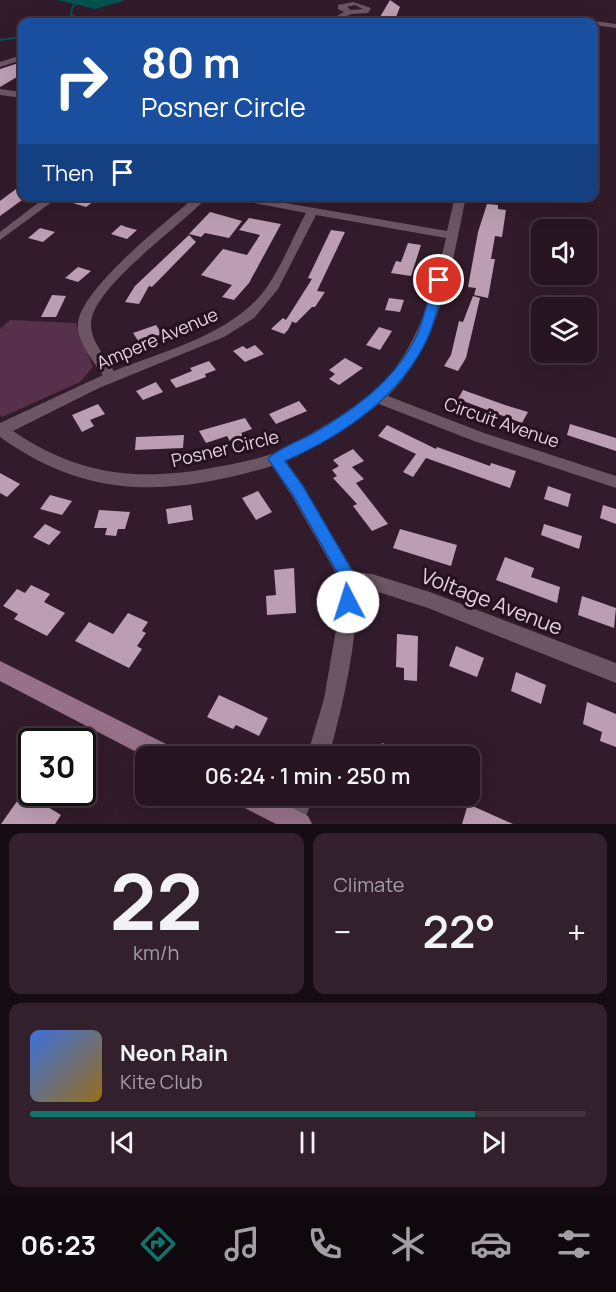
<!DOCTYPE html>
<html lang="en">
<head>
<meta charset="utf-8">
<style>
	body { margin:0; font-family:Manrope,sans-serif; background:#32212d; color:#f1f3f6; height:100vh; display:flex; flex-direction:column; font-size:22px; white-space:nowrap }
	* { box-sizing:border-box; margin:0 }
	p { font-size:20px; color:#a49ea5 }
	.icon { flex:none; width:33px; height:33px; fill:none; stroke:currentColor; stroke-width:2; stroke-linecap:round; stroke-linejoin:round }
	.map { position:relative; height:824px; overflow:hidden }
	.sheet { display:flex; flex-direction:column; gap:9px; padding:9px; background:#150b12; flex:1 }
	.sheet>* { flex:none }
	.hud { position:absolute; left:18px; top:18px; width:580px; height:183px; border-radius:12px; box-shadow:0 6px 24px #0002,0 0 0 2px #42333e; background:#1a4fa0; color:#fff; overflow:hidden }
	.fabs { position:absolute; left:531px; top:219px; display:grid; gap:12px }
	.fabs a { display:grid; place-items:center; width:66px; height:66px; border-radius:12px; background:#261420; box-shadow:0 6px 24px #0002,0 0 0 2px #42333e; font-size:30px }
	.speed { position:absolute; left:18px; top:728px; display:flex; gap:12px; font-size:30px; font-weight:700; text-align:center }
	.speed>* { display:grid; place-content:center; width:78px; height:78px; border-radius:50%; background:#261420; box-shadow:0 6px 24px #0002,0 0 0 2px #42333e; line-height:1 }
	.speed .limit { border:3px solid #111; border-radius:9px; background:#fff; color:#111 }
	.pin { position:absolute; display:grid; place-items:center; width:51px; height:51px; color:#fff; margin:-26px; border:3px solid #fff; border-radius:50%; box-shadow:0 2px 6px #0007 }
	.me { position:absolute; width:66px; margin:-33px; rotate:355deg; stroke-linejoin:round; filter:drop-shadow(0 0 4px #0008) }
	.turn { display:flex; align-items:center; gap:21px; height:126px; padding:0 24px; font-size:27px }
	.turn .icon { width:78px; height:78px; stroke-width:2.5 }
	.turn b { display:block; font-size:42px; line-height:51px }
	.then { display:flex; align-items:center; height:57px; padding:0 24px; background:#0003; gap:12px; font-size:22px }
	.big { font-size:45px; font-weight:600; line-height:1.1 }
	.sheet .widget { flex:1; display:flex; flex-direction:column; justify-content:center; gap:9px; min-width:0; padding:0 21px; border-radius:12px; background:#32212d }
	.sheet .dial { align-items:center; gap:0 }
	.dial b { font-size:78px; line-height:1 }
	.song { display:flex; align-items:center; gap:18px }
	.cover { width:72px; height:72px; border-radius:9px; background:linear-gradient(135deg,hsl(220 70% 55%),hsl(40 70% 35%)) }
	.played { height:6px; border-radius:3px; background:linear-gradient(90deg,#0f766e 80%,#42333e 80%) }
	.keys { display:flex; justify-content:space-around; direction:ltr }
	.heat { display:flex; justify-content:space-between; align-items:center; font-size:33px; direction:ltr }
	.sheet .tiles { flex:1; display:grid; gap:9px; grid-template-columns:1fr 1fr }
	.widget:last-child { grid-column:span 2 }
	.trip { position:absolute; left:135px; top:746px; width:345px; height:60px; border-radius:12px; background:#261420; box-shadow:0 6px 24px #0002,0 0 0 2px #42333e; font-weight:600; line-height:60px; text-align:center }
	.tabs { display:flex; height:96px; justify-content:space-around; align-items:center; background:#0f080d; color:#a49ea5 }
	.tabs .icon { width:42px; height:42px }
	.tabs .selected { color:#0f766e }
	.tabs b { font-size:27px; color:#f1f3f6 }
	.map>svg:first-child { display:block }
</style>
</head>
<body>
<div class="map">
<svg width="616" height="824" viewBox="0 0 616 824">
	<rect width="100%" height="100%" fill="#321b2a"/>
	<polygon fill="#57314b" points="10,320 76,323 93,367 80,382 2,417 0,415 0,329"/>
	<polygon fill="#04514e" points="57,0 123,0 124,1 95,9"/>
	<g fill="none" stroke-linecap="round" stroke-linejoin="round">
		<g stroke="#04514e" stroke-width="2">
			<polyline points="74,22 79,19 71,15 72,8 79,0"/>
			<polyline points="0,40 22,37"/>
		</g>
	</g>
	<g fill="#bc9eb2">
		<polygon points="390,0 400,7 394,22 377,22"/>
		<polygon points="22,62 22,74 0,87 0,69"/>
		<polygon points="16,189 22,191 22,200 0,216 0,201"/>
		<polygon points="62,196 101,196 86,207 60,199"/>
		<polygon points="487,204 498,205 498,209 506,210 502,237 495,236 491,259 495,259 488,298 474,295 476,288 468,287 478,232"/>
		<polygon points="210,212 221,215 242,221 229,238 205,233 201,237 189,234"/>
		<polygon points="249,218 281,224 249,283 234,300 222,297 232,285 201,275 223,249 247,255 260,235 239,230"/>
		<polygon points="121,225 126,227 137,230 127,239 111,234"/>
		<polygon points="40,228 55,232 43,242 28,238"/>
		<polygon points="331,230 345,232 317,291 325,292 315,307 312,307 296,323 290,321 292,322 288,330 284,334 271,329 283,318 286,320 312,279 308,278"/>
		<polygon points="189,235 196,242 152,287 149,286 139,304 125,302 135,286"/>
		<polygon points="408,243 421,245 411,276 391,273 396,261 401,262"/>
		<polygon points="78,267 91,271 78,282 65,278"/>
		<polygon points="52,295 66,296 56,317 41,317"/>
		<polygon points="473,296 480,298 466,358 458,371 444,366 451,355 459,321 463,322"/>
		<polygon points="389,298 404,300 400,312 385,310"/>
		<polygon points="156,325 162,334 139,342 133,333"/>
		<polygon points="379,327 392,331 380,350 366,345"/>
		<polygon points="255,345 264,354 245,362 233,351 243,346 247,349"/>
		<polygon points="345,358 363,368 339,385 329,379 335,374 329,370"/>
		<polygon points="209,361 216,370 205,374 206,377 176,388 170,380 192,371 190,368"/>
		<polygon points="156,382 163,392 143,400 136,391"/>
		<polygon points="463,390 505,405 528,412 522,423 458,399"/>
		<polygon points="299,401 307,411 276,424 269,414"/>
		<polygon points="98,404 105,414 90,420 94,426 82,432 72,415"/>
		<polygon points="245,418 252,429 241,433 243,436 230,441 227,436 206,443 199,431"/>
		<polygon points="570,424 616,438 616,451 567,435"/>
		<polygon points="387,425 436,449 437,447 490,466 491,463 516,471 510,488 426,458 413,477 403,472 416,454 378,436"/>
		<polygon points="184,435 183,448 135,450 136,437"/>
		<polygon points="353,449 364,461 352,467 364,479 356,483 388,524 372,531 353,506 357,504 333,478 337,476 332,470 339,466 333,460"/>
		<polygon points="0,473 20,484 7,497 0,493"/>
		<polygon points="548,486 571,494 568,507 544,499"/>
		<polygon points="258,491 272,512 256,520 242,498"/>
		<polygon points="50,495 72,501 62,515 40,509"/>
		<polygon points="191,505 193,520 168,524 166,509"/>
		<polygon points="603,505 616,509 616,524 600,518"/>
		<polygon points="99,510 130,512 125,529 118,529 116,536 105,535 107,528 94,528"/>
		<polygon points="45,524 61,532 49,545 33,537"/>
		<polygon points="544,524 582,536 579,549 541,535"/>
		<polygon points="400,529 457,545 451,566 393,548"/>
		<polygon points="505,557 534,568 531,577 560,587 557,603 496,580"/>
		<polygon points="294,568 296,613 267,615 266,596 276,595 274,570"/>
		<polygon points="31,585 50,594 44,602 65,613 47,636 14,619 18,614 3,606 17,589 25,593"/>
		<polygon points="582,596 616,608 614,628 578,615"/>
		<polygon points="128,613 148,622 142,631 146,633 137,646 142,649 129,668 75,641 89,622 113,634"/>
		<polygon points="397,634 418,636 417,681 404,680 404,668 396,667"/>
		<polygon points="456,646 484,658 477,677 449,666"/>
		<polygon points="516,672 546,685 541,704 511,691"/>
		<polygon points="219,695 268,718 259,736 236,725 233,729 207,717"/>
		<polygon points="587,702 616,714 616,747 600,741 602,732 583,724"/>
		<polygon points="382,743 409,756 377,756"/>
		<polygon points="32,780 32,792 41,792 48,796 43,804 61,815 55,824 1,824"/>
		<polygon points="468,804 513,824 462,824"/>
	</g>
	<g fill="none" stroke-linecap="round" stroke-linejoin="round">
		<g fill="#6c5664" fill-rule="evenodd">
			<path d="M353,2l18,6 -3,5 -17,1 -17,8h-8l18,-10 -6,-3v-4zM355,5l8,4 -12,1 -4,-3z"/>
			<polygon points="551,18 586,20 590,22 520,22"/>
			<polygon points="594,21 616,24 616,28 594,25 594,22 591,22"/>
			<polygon points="22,55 22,60 0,67 0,62"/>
			<polygon points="0,89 22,92 22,98 0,95"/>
			<polygon points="47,196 60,196 0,240 0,232"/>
			<path d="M196,196h12c-25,29 -118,92 -117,129 0,16 15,33 23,46 50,-20 120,-37 153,-84 15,-22 26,-50 39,-74l-88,-17h27l202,35 8,-35h11c-14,69 -26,148 -78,200l96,37 132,43v12l-142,-47 -95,-37 -28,20 -65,37 68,111 18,2 58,18 186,71v20l-188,-75 -56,-18 -14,-2c-2,58 -14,113 -29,168h-22l17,-57 13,-75 3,-44 -48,-84 -20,-30c-101,30 -183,35 -272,-29v-14l103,-48c-9,-13 -26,-33 -25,-50 0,-35 91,-105 118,-129zM316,215l130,23c-11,47 -25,99 -56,137 -18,23 -44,38 -68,52 -15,8 -28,19 -44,25 -19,7 -41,11 -62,15 -76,15 -137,9 -203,-36l86,-43 125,-51 30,-19 24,-29z"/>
			<polygon points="292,795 314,795 303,824 283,824 282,820"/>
		</g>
		<g fill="#967189" fill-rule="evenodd">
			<polygon points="0,661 174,748 177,756 146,757 0,681"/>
			<polygon points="232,795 267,795 308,816 312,824 276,824 235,803"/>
		</g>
	</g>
	<path fill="#1a73e8" stroke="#114b97" stroke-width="1.5" d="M439,276l6,4c-5,18 -9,39 -17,57 -26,59 -86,99 -143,124l18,25 54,93 -1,23 -2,5 -6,2 -6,-2 -3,-5 2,-23 -48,-84 -25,-36c5,-8 35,-20 44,-25 41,-24 82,-52 104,-97 8,-17 12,-39 18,-57z"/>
	<g text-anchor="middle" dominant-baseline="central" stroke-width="6" stroke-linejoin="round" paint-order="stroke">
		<g font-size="18" fill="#e1d1db" stroke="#271121">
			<text transform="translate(157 338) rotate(-23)">Ampere Avenue</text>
			<text transform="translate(502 422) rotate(19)">Circuit Avenue</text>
			<text transform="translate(225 448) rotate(-13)">Posner Circle</text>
		</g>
		<g font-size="21" fill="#e1d1db" stroke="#271121">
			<text transform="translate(492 601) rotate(21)">Voltage Avenue</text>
		</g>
	</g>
</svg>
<div class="fabs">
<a><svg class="icon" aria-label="sound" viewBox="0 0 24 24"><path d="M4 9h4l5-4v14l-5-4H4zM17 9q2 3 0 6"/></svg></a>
<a><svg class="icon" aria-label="layers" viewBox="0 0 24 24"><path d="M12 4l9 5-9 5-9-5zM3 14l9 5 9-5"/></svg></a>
</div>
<div class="speed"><div class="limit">30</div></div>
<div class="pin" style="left:439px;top:280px;background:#d93025"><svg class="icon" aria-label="arrive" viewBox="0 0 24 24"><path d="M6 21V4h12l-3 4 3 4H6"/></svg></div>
<svg class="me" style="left:348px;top:602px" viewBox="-20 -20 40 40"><circle r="19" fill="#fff"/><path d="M0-13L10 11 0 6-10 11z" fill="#1a73e8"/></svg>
<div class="trip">06:24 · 1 min · 250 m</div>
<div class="hud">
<div class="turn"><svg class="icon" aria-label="right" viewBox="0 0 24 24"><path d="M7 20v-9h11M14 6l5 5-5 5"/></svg><div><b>80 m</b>Posner Circle</div></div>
<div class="then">Then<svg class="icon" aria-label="arrive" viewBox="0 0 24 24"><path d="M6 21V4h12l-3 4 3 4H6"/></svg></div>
</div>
</div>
<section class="sheet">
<div class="tiles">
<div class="widget dial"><b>22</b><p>km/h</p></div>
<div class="widget"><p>Climate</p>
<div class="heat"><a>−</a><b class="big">22°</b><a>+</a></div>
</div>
<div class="widget">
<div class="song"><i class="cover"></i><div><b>Neon Rain</b><p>Kite Club</p></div></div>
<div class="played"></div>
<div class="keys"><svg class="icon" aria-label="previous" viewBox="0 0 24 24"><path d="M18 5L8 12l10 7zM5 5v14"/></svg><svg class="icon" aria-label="pause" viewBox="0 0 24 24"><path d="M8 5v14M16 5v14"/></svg><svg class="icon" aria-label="next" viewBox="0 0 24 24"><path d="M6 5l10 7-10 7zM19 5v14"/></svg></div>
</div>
</div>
</section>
<nav class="tabs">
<b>06:23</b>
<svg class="icon selected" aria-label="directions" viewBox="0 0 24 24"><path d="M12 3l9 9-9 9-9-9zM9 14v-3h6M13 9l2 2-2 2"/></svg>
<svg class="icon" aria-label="music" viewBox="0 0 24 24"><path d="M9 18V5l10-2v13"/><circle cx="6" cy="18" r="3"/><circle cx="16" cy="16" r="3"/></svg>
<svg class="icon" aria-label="phone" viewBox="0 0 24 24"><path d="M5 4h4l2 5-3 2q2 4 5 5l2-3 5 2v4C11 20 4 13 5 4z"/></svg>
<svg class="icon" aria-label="climate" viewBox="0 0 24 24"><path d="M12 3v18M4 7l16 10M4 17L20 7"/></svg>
<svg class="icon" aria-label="car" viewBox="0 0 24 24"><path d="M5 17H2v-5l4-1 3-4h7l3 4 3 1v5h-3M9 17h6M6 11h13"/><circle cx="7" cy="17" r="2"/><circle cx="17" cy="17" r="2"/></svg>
<svg class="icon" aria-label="filters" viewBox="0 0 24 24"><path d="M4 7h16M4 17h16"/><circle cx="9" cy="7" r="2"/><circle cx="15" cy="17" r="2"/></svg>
</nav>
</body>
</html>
